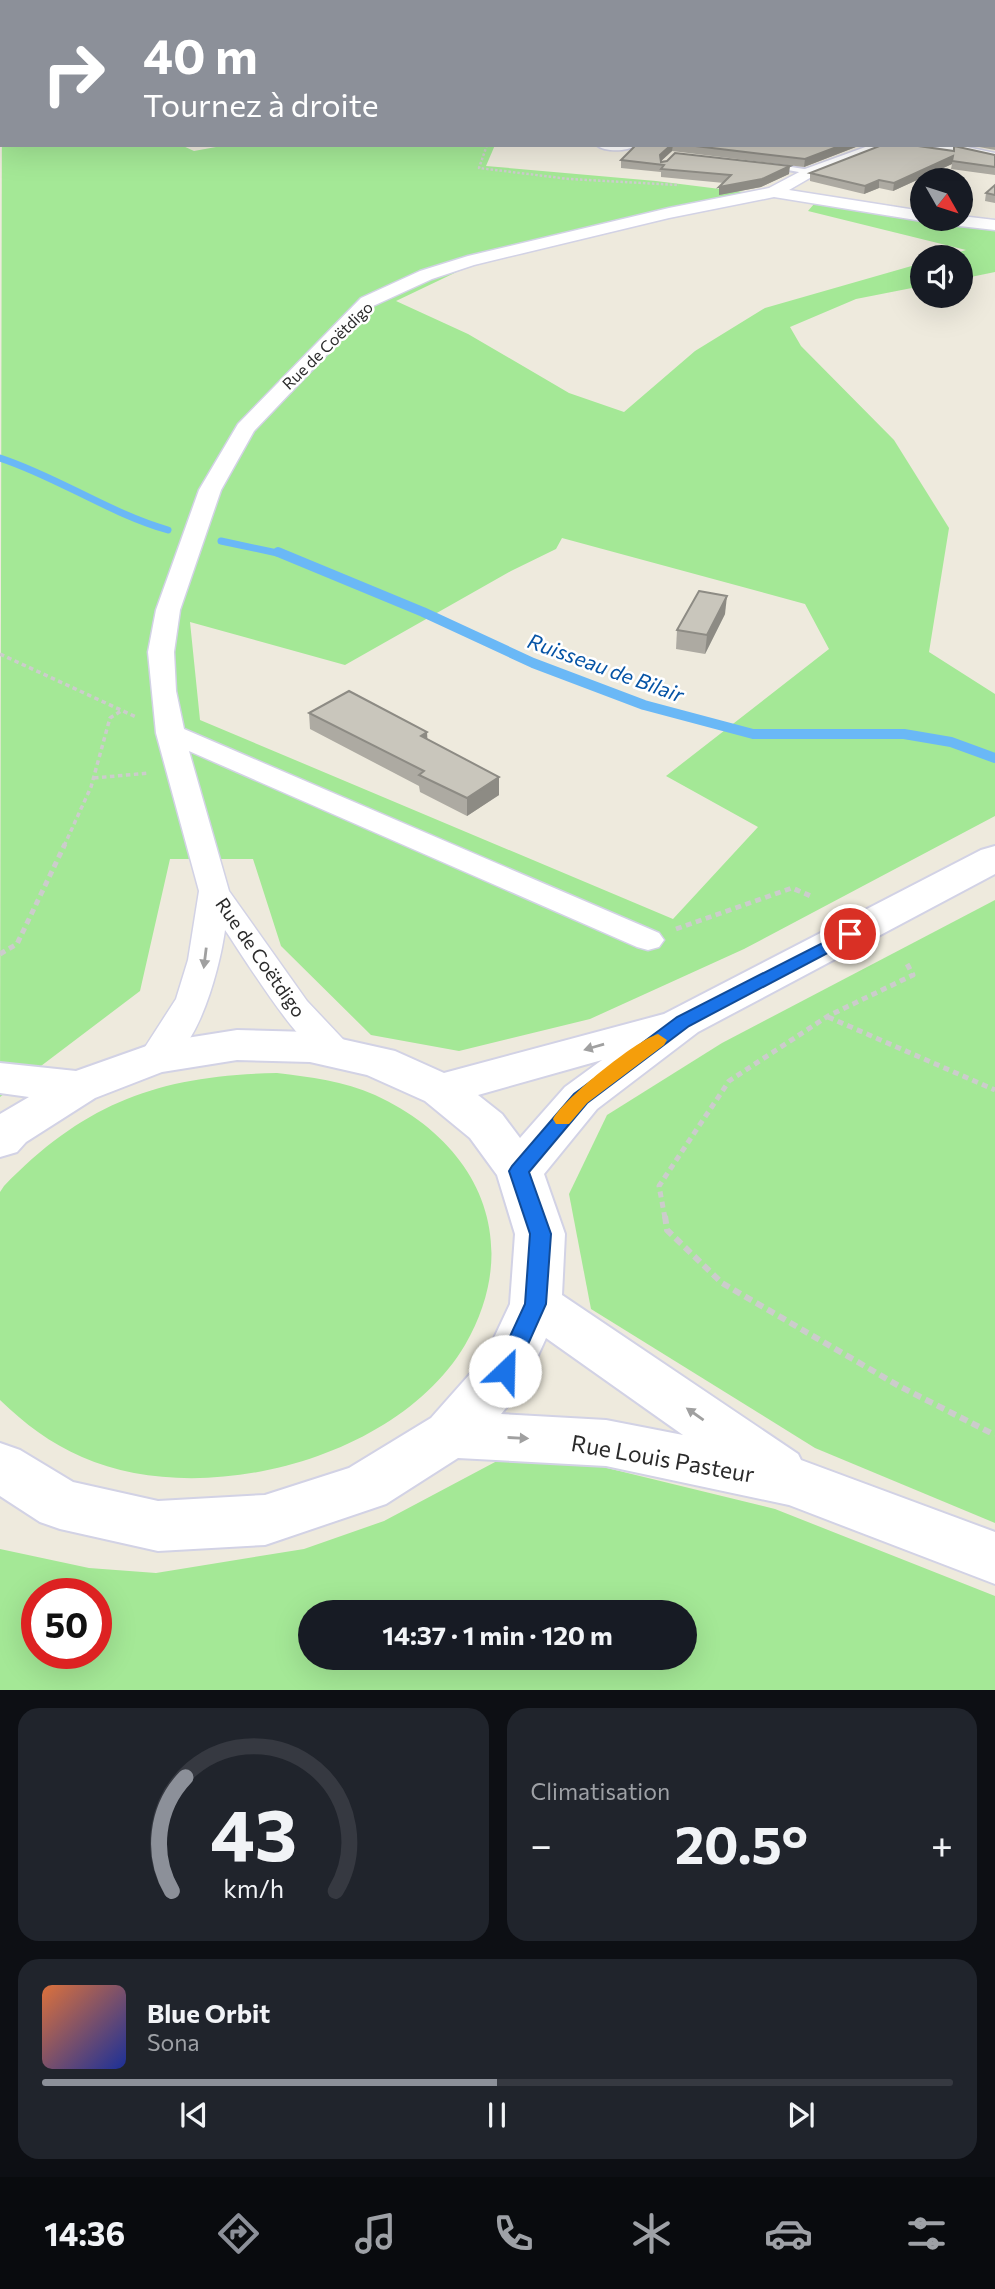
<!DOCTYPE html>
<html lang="fr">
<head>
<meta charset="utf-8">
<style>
	body { margin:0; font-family:Commissioner,sans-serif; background:#20242c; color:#f1f3f6; height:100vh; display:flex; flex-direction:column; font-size:26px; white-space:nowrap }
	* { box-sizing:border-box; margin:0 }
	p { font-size:23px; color:#9ea1a6 }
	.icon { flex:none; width:38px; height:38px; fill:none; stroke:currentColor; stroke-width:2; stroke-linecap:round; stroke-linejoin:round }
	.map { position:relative; height:1690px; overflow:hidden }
	.sheet { display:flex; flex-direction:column; gap:18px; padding:18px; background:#0d0f14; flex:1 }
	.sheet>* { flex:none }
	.top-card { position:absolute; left:0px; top:0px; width:996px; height:147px; box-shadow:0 7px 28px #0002; background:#8c9099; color:#fff; overflow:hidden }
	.needle { width:46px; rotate:129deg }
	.controls { position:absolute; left:910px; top:168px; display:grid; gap:14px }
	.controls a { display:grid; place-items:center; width:63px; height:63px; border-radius:50%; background:#171b24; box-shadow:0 7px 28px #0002; font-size:35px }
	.speed { position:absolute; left:21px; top:1578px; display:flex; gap:14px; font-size:35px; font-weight:700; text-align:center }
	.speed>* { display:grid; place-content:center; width:91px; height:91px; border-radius:50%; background:#171b24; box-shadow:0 7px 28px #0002; line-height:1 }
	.speed .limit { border:10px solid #d22; background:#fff; color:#111 }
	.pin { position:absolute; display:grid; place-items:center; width:60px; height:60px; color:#fff; margin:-30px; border:4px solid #fff; border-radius:50%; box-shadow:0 2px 7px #0007 }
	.me { position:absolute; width:77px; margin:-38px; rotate:24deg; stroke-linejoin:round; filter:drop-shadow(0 0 5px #0008) }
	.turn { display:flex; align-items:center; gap:24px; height:147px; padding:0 28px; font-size:32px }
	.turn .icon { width:91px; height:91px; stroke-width:2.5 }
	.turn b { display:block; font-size:49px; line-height:60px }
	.big { font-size:52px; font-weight:700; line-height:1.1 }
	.sheet .widget { flex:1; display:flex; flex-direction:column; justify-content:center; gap:10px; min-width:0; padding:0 24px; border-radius:21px; background:#20242c }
	.sheet .dial { align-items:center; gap:0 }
	.dial svg { height:182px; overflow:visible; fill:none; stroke:#363941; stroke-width:7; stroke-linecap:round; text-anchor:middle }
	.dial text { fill:#f1f3f6; stroke:none }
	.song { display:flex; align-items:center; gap:21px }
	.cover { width:84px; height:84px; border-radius:10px; background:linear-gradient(135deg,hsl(20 70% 55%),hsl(230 70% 35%)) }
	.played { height:7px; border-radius:4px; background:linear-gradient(90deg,#8c9099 50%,#363941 50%) }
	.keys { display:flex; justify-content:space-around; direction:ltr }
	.heat { display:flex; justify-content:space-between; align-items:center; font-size:38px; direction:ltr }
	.sheet .tiles { flex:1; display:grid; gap:18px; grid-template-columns:1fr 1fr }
	.widget:last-child { grid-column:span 2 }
	.trip { position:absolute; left:298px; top:1600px; width:399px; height:70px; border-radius:35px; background:#171b24; box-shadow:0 7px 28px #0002; font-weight:700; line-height:70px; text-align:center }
	.tabs { display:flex; height:112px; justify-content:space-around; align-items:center; background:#090b0e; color:#9ea1a6 }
	.tabs .icon { width:49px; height:49px }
	.tabs .on { color:#8c9099 }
	.tabs b { font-size:32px; color:#f1f3f6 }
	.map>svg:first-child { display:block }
</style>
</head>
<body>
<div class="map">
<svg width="995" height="1691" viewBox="0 0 995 1691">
	<rect width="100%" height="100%" fill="#eeeadd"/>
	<g fill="#a4e896" fill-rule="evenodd">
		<path d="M2,68v77h179l13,6 33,-6h268l-9,21 170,15 121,15 -149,31 -163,41 -69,33 72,33 101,59 55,19 71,-61 70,-43 157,-45v23l-66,13 -66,28 11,19 93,94 55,88 -20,124 66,42v122l-251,133 -154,70 -131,32 -88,-16 -90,-89 -28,-87h-83l-30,132 -140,106zM562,538l243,66 24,45 -163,127 92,51 -85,92 -473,-199 -10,-98 155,43 166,-94 45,-22z"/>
		<polygon points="814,204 995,229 995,272 961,279 961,257 943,257 966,250 808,211"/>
		<polygon points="995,900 995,1523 815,1448 591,1309 569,1194 607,1115 722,1043"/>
		<path d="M277,1073c33,4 67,8 98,22 103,47 150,146 90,250 -68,115 -264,165 -383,112 -32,-14 -57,-33 -82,-57v-208l4,-6c81,-84 157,-111 273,-113z"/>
		<path d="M566,1458l209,51 220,87v94h-995v-141l89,19 67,5 148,-24 80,-28 113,-60zM37,1594h59v60h-59zM310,1612h374v45h-374z"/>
	</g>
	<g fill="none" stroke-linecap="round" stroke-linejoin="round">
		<g stroke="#6ab8f6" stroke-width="7">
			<path d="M0,458c58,19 109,55 168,72"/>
			<polyline points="221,541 282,554"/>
		</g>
		<polyline stroke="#6ab8f6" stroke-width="10" points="278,552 423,612 533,663 644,705 753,734 904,734 951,742 995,758"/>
		<g stroke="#d2d2e5" stroke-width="4">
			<polygon id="lane" points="773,164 810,170 814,172 810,174 771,167"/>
		</g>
		<g stroke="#d2d2e5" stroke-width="3">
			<g id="street">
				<path d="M596,145h40c-9,7 -31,7 -40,0z"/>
				<path d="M871,145h22l-78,30 -26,15 133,21v8h6l-6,2 -148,-24 -105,21 -195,47 -42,14 -59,27 -119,125 -33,59 -41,120 -6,42 2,39 8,38 475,204 5,7 -5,7 -11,3 -11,-3 -448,-196 40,140 78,110 49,52 -5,8c-8,2 -13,4 -21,1 -30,-12 -85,-103 -105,-132 -5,37 -32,150 -82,136l-5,-8 38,-59 12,-39 11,-69 -43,-158 -8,-81 8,-42 43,-120 39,-66 123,-126 59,-27 48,-15 201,-48 100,-20 36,-19z"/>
				<polygon points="927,145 958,145 995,153 995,161"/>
				<polygon points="961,216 995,220 995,230 942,224 934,219 961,219"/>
			</g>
		</g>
		<g stroke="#d2d2e5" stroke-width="4">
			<path id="secondary" d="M995,846v28l-297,158 -101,77 -53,65 21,60 -3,61 236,159 3,6 194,72v52l-206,-79 -183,-39 -148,-8 -72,46 -121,41 -107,6 -98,-22 -20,-7 -40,-26v-53l20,7 53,32 85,19 107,-6 84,-27 82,-50 54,-61 25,-53 5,-70 -18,-59 -27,-37 -45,-37 -58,-26 -57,-13 -73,-2 -75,12 -67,26 -69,44 -9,10 -17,5v-43l29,-17 -29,-4v-30l76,8 79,-28 82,-13 73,2 85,19 49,22 220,-59 317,-164zM602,1060l-37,27 -45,51 -18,-24 -24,-19zM546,1338l137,97 -77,-15 -105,-6 23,-28z"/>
		</g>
		<polyline stroke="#ccc" stroke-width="2.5" stroke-dasharray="2.5 2" stroke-linecap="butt" points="487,145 479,168 569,179 679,185"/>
		<g stroke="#ccc" stroke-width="3.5" stroke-dasharray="4.5 3.5" stroke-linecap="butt">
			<polyline points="0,654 136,717"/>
			<polyline points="94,778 149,773"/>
			<polyline points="64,846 91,787 110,718 121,711"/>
		</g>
		<g stroke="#ccc" stroke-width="5" stroke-dasharray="6 4.5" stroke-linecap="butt">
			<polyline points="676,929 792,888 813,897"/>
			<polyline points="0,954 17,944 65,844"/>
			<polyline points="828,1017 995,1090"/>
			<polyline points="665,1218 659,1186 729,1081 828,1016 913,975 906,962"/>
		</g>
		<polyline stroke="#ccc" stroke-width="6" stroke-dasharray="8 5" stroke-linecap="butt" points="665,1216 667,1230 722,1283 899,1386 995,1435"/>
		<use href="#lane" fill="#fff" fill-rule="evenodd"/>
		<use href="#street" fill="#fff" fill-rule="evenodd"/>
		<use href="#secondary" fill="#fff" fill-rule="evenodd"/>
	</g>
	<g fill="#adaaa2">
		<polygon points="251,0 320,0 320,2 257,2"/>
		<polygon points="994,134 995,134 995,150 969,145 994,145"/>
		<polygon points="636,145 861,145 804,167 672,151 661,161 789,174 761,187 719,195 719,187 724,183 661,177 661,172 621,168 621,160"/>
		<polygon points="954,151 995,155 995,175 951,169 952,164 893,191 879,188 864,194 810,181 810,173"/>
		<polygon points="995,185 995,203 985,201 986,193"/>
		<polygon points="725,614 705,654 676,649 677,630"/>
		<polygon points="309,713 427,732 427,740 499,777 499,795 467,816 420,792 419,786 310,729"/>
	</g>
	<g fill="#8d8b84">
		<polygon points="167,0 186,0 176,2 167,2"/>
		<polygon points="364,0 390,0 364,2"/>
		<polygon points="671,145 673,145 672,151 659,163 660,155"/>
		<polygon points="842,145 861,145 804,167 805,159"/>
		<polygon points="953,156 952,164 893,191 894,183"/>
		<polygon points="790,166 789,174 761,187 719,195 719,187"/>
		<polygon points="879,180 879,188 864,194 865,186"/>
		<polygon points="727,596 725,614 705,654 707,635"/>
		<polygon points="427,732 428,749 421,736"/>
		<polygon points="499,777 499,795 467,816 467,798"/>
	</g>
	<g fill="#c9c6bc" stroke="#8d8b84" stroke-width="2">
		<polygon points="503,0 567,0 564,2 502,2"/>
		<rect x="574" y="0" width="63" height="2"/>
		<polygon points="636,145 671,145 660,155 661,162 667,161 675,153 790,166 762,179 719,187 731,175 661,169 664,165 621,160"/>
		<polygon points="687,145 842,145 805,159"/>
		<polygon points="882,145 911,145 954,151 954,146 995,155 995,167 952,161 953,156 894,183 879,180 865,186 810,173"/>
		<polygon points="995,185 995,195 986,193"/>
		<polygon points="699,591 727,596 707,635 677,630"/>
		<polygon points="349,691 427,732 421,736 499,777 467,798 419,775 424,771 309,713"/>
	</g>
	<defs><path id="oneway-solid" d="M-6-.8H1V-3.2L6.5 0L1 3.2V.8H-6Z" transform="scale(1.75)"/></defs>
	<g fill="#a0a0a0">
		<use href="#oneway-solid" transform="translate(205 958) rotate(97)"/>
		<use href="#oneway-solid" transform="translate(594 1047) rotate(164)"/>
		<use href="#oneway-solid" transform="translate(695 1414) rotate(-145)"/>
		<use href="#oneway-solid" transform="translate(518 1438) rotate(3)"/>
	</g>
	<polygon fill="#1a73e8" stroke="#114b97" stroke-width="2" points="850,929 856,930 858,934 856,938 689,1026 587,1103 529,1172 551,1234 546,1304 513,1378 505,1380 497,1378 494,1371 525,1304 530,1234 509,1171 512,1166 574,1094 677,1017"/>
	<path fill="#f59e0b" d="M658,1034l9,6 -3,5 -77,58 -18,21h-13l-3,-5c12,-21 82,-78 105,-85z"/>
	<g text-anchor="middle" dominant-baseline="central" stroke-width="5" stroke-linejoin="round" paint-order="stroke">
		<g font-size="16" fill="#2b2b2b" stroke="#fff">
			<text transform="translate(327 345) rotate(-44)">Rue de Coëtdigo</text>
		</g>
		<g font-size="19" fill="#2b2b2b" stroke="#fff">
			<text transform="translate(261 957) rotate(55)">Rue de Coëtdigo</text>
		</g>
		<g font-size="21" font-style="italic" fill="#0553a5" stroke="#fff">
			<text transform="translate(606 667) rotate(20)">Ruisseau de Bilair</text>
		</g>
		<g font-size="23" fill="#2b2b2b" stroke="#fff">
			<text transform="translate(663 1458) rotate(10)">Rue Louis Pasteur</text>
		</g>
	</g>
</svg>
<div class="controls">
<a><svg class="needle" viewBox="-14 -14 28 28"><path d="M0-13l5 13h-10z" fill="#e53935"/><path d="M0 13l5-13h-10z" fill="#9ea1a6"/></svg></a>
<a><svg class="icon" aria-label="sound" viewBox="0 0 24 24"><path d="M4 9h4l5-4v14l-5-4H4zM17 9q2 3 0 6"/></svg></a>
</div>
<div class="speed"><div class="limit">50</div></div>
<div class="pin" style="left:850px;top:934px;background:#d93025"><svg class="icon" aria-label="arrive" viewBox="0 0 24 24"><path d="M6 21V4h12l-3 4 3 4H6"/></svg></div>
<svg class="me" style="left:505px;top:1371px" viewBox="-20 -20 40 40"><circle r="19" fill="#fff"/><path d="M0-13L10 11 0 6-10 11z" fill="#1a73e8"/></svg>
<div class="trip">14:37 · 1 min · 120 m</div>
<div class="top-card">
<div class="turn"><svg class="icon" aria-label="right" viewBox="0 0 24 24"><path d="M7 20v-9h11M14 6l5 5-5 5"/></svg><div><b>40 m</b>Tournez à droite</div></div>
</div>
</div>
<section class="sheet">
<div class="tiles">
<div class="widget dial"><svg viewBox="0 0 100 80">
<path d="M14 69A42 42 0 1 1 86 69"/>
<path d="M14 69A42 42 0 0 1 20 19" stroke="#8c9099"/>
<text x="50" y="56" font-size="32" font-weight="700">43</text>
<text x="50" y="72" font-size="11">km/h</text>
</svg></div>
<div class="widget"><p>Climatisation</p>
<div class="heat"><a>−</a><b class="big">20.5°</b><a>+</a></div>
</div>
<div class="widget">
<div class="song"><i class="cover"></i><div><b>Blue Orbit</b><p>Sona</p></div></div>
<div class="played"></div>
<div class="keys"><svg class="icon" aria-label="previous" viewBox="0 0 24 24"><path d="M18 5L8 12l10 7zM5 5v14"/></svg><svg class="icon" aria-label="pause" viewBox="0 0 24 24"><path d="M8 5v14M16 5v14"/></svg><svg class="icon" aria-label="next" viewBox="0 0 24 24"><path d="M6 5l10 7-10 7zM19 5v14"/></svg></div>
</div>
</div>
</section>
<nav class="tabs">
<b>14:36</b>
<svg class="icon on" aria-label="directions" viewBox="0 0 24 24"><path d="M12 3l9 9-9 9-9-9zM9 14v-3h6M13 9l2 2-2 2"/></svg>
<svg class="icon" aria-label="music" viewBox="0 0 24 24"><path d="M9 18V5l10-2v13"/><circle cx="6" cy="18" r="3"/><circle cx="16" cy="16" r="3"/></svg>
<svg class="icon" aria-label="phone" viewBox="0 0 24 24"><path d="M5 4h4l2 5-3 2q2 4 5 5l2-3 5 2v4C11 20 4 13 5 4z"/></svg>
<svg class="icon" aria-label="climate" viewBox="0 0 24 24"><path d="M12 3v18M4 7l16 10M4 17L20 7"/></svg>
<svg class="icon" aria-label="car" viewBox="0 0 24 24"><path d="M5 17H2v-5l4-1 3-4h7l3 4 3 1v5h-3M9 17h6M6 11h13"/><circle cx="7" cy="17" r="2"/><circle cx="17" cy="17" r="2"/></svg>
<svg class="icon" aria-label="filters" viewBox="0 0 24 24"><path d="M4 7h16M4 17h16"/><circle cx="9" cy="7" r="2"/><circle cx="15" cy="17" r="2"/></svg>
</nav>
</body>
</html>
